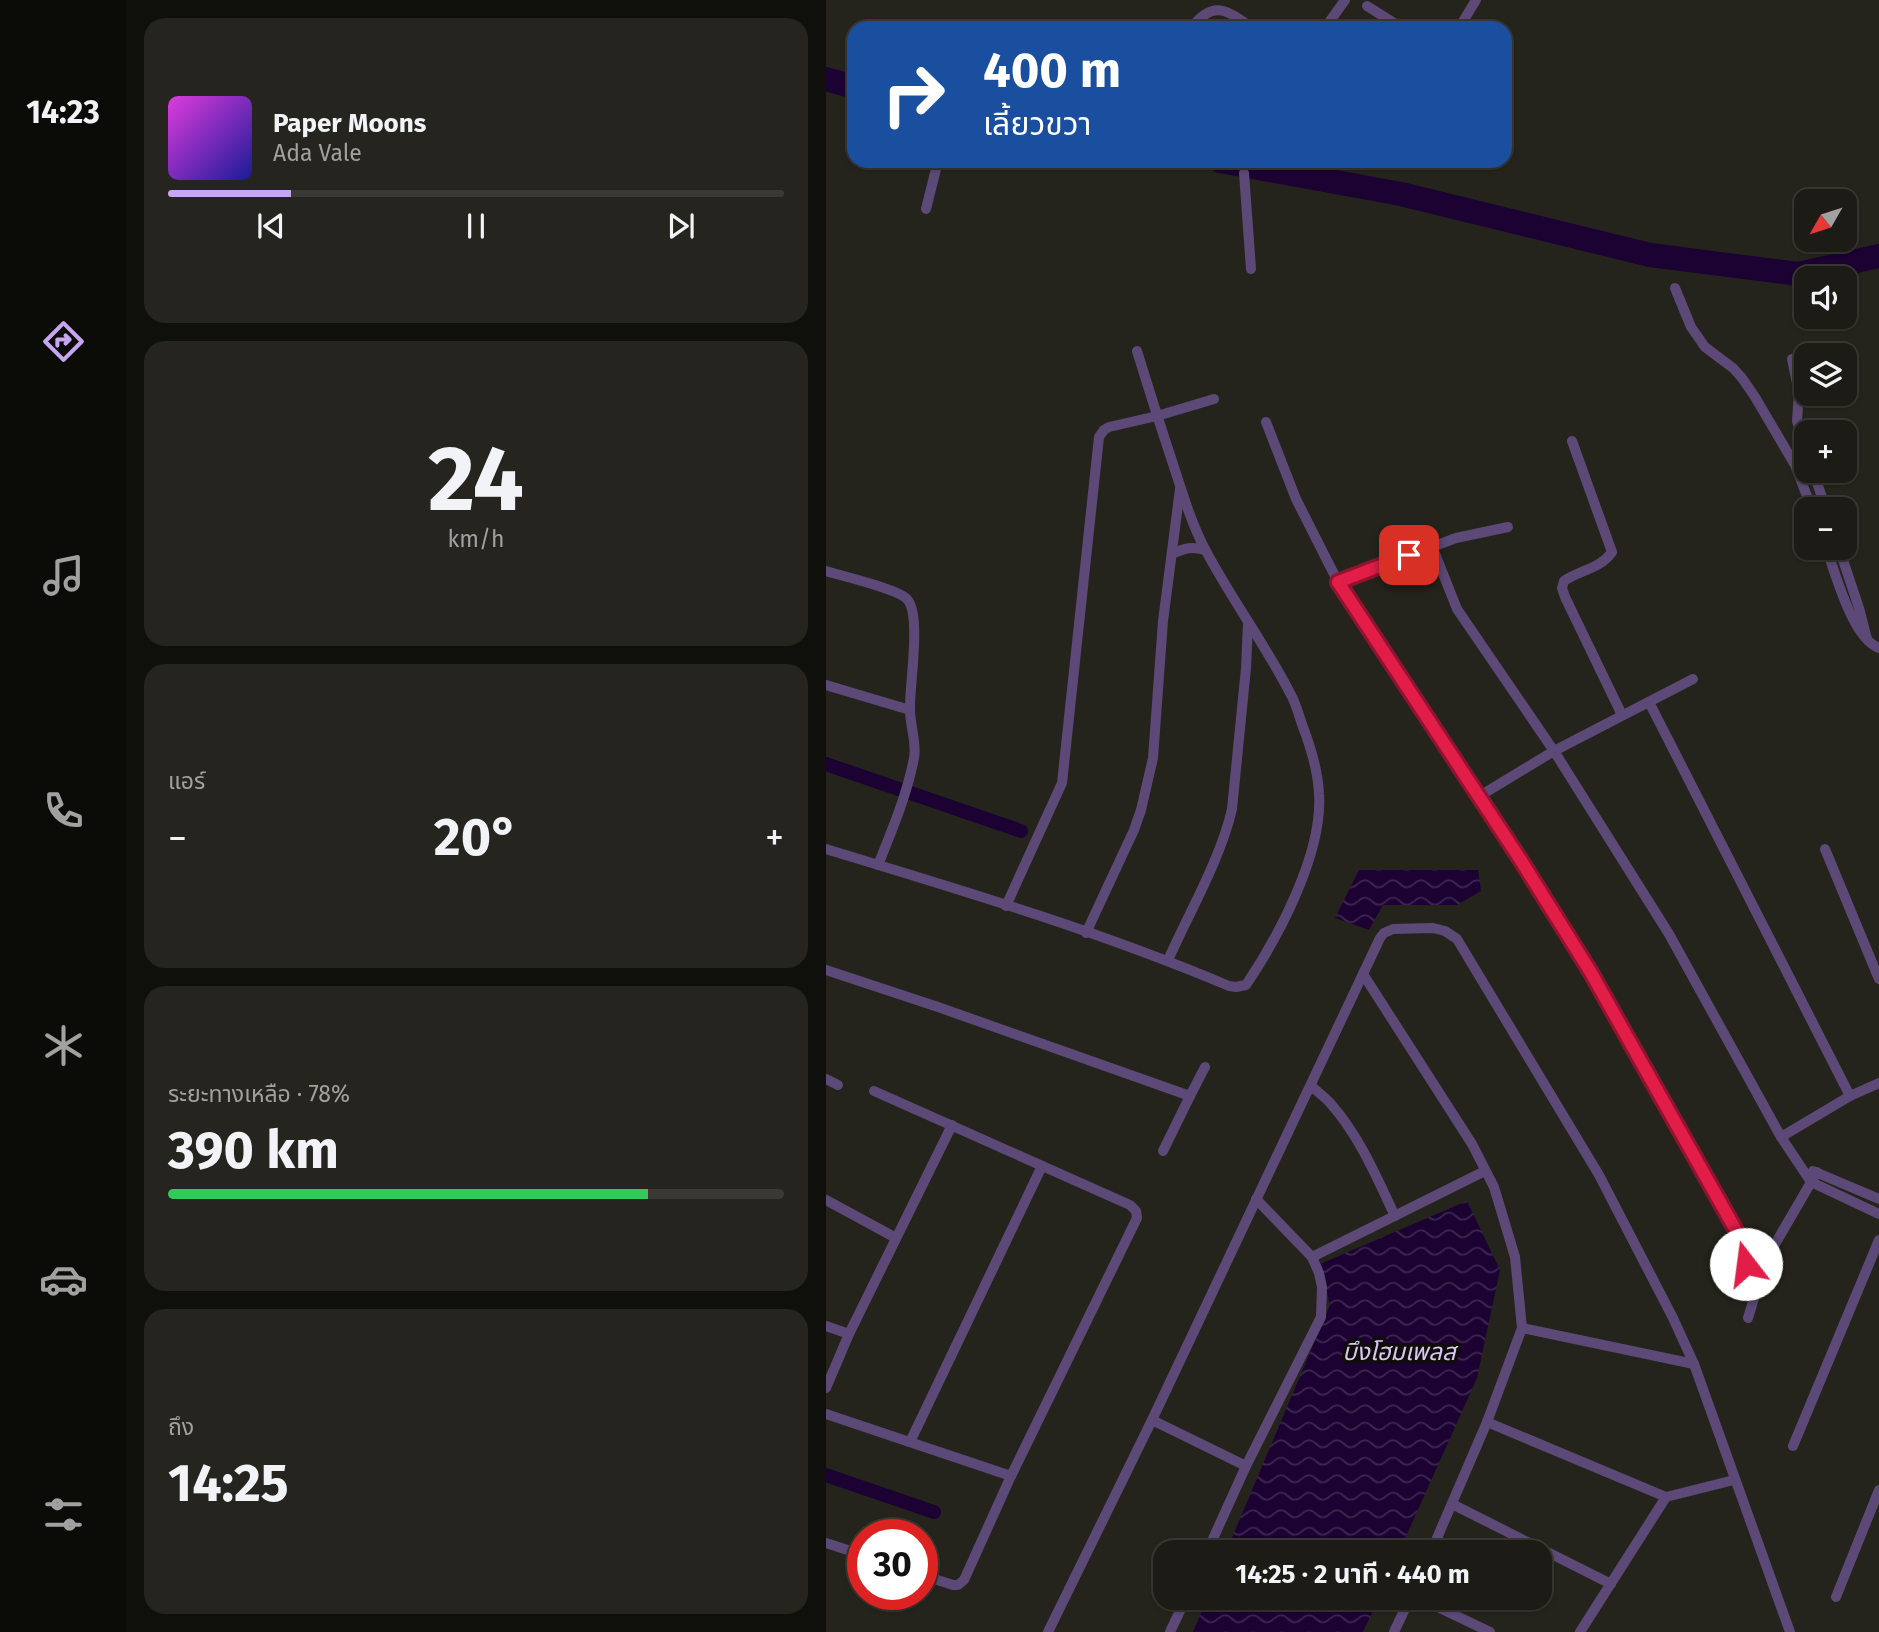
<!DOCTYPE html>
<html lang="th">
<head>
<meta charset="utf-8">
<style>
	body { margin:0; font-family:"Fira Sans","Noto Sans Thai",sans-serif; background:#25241e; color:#f1f3f6; height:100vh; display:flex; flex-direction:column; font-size:26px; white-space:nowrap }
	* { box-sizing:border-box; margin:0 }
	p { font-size:23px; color:#a0a1a0 }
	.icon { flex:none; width:38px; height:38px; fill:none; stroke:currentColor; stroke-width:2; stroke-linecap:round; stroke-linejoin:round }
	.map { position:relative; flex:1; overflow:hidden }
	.panel { display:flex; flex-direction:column; gap:18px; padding:18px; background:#0f0f0c; width:700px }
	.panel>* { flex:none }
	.guide { position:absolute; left:21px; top:21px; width:665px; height:147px; border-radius:21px; box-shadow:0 2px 5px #0004,0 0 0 2px #3a3934; background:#1a4fa0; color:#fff; overflow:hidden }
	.needle { width:46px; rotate:231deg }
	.fabs { position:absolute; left:968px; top:189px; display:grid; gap:14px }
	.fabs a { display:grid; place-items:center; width:63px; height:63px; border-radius:14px; background:#1c1b15; box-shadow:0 2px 5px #0004,0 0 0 2px #3a3934; font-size:35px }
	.speed { position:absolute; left:21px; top:1519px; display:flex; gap:14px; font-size:35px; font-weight:700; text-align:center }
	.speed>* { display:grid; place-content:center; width:91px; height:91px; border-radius:50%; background:#1c1b15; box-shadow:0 2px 5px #0004,0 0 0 2px #3a3934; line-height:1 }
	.speed .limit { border:10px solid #d22; background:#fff; color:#111 }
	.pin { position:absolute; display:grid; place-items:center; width:60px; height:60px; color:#fff; margin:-30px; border-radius:14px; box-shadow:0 4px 10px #0006 }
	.me { position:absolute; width:77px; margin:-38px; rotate:345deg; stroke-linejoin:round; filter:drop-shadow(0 0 5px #0008) }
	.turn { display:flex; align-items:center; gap:24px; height:147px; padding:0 21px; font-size:32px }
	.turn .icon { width:91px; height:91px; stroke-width:2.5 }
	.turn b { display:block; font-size:49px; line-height:60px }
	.big { font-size:52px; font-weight:700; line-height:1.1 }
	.panel .card { flex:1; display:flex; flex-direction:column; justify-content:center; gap:10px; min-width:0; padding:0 24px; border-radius:21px; background:#25241e }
	.panel .dial { align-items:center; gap:0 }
	.dial b { font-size:91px; line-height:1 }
	.song { display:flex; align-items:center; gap:21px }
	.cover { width:84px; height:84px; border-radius:10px; background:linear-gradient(135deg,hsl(300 70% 55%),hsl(240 70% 35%)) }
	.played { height:7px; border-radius:4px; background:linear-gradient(90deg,#c6a6f0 20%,#3a3934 20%) }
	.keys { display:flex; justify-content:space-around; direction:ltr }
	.heat { display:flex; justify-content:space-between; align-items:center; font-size:38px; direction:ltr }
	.charge { height:10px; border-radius:5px; background:linear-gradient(90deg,#34c759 78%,#3a3934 0) }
	.trip { position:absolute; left:327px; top:1540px; width:399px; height:70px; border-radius:21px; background:#1c1b15; box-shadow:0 2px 5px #0004,0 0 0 2px #3a3934; font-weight:700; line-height:70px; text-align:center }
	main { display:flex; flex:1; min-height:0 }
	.dock { display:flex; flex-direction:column; width:126px; justify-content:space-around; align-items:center; background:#0b0b08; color:#a0a1a0 }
	.dock .icon { width:49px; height:49px }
	.dock .current { color:#c6a6f0 }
	.dock b { font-size:32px; color:#f1f3f6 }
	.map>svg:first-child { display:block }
</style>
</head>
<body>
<main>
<nav class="dock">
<b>14:23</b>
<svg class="icon current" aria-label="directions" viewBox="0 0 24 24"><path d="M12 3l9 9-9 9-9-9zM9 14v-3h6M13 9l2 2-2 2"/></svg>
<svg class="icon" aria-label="music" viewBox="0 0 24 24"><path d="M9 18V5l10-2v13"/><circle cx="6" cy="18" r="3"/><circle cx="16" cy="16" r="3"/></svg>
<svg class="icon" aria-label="phone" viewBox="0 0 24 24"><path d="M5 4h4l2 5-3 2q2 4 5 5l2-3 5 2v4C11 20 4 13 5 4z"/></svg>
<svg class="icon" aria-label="climate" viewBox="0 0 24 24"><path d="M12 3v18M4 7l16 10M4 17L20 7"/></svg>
<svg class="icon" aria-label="car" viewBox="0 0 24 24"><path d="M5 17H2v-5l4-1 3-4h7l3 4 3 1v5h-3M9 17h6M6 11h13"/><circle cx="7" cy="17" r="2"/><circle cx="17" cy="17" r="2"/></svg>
<svg class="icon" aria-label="filters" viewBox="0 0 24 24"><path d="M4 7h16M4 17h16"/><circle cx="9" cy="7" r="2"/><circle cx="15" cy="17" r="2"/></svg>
</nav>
<section class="panel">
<div class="card">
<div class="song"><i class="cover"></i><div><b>Paper Moons</b><p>Ada Vale</p></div></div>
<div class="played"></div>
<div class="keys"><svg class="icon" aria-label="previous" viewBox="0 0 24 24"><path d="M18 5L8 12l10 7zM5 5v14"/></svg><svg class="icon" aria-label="pause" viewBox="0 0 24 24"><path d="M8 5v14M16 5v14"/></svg><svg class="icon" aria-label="next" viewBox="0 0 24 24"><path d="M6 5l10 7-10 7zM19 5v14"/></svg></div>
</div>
<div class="card dial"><b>24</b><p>km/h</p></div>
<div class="card"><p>แอร์</p>
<div class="heat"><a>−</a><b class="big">20°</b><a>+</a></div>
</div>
<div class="card"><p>ระยะทางเหลือ · 78%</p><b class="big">390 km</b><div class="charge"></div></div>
<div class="card"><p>ถึง</p><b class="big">14:25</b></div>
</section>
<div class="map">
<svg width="1053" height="1632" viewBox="0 0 1053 1632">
	<defs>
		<pattern id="water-waves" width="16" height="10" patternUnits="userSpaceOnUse" patternTransform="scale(1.75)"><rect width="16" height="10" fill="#1b0232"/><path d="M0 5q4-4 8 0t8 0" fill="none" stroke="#3d2750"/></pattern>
	</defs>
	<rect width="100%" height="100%" fill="#25241c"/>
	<g fill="url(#water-waves)">
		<polygon points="533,870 652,870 655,891 631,905 557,905 543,930 509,918"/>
		<polygon points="641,1201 674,1270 651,1378 573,1552 400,1552 504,1305 494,1264"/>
		<polygon points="381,1598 553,1598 537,1632 367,1632"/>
	</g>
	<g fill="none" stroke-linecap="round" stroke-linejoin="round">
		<g stroke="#1b0232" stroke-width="14">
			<polyline points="0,764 195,831"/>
			<polyline points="0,1475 108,1512"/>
		</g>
		<g stroke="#1b0232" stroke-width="24">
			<polyline points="0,79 28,87"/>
			<polyline points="394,161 575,194 824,255 972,274 1053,256"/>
		</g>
		<g stroke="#5d4977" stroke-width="10">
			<polyline points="541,6 576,28"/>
			<path d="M365,28c22,-28 35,-19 61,0"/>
			<polyline points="499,28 519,0"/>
			<polyline points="633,28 650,0"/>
			<polyline points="418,173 425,269"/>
			<polyline points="100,209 112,161"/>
			<polyline points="849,288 865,327 879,347 907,368 916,378 929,397 969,465 986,509"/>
			<polyline points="966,359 973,393 971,421 980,449"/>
			<polyline points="440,422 470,499 512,582 694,859 764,971 921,1250"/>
			<path d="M746,441l40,111c-12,17 -32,18 -48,29l-2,7 3,9 57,118"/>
			<polyline points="987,471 1000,509"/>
			<polyline points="606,546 631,609 728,751 843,934 955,1137 985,1182 1053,1214"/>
			<path d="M1000,548c10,26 26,90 53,100"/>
			<polyline points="1013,548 1033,608 1041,639"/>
			<path d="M346,554c13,-6 20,-8 33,-4"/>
			<path d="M0,571c16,5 72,18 81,28 15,16 2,87 3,111 0,16 7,33 4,48 -7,37 -22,72 -36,107"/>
			<polyline points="512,582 630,538 682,527"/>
			<polyline points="0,685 84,710"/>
			<polyline points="823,702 1024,1096"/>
			<polyline points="652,797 728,751 867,679"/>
			<path d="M0,849c135,41 273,82 403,137l7,1 10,-2c33,-49 77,-132 73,-191 -1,-23 -8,-46 -16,-67 -4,-11 -7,-24 -13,-34 -25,-49 -58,-93 -84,-142 -14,-26 -23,-56 -32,-84 -13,-39 -25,-77 -37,-116"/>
			<polyline points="999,849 1053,979"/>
			<polyline points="180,906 236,783 273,437 278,430 283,427 331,416 388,399"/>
			<polyline points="260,933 308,830 315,810 327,758 337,621 354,489"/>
			<path d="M342,960c21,-47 53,-102 64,-151l14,-141 2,-45"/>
			<polyline points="0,970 112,1007 364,1096 379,1067"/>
			<polyline points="537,974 646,1144 668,1187 689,1257 696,1328 661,1422 605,1552"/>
			<polyline points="0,1079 12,1085"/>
			<path d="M485,1086c7,6 15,12 20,18 29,33 46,74 64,112"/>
			<polyline points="48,1091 304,1205 310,1211 311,1218 185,1476 138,1580 132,1585 127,1585 96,1575"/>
			<polyline points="955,1137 1024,1096 1053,1083"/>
			<polyline points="337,1151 364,1096"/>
			<polyline points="987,1171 1053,1199"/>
			<polyline points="0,1200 70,1238"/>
			<circle cx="932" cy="1258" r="14"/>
			<polyline points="945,1251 991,1172"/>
			<polyline points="486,1257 659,1171"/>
			<polyline points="922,1318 936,1272"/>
			<polyline points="0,1326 23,1334"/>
			<polyline points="696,1328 868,1364"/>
			<polyline points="0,1388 23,1334 126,1125"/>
			<polyline points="0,1414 185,1476"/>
			<polyline points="326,1420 420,1466"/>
			<polyline points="661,1422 840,1497 908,1480"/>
			<polyline points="84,1442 216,1166"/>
			<polyline points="967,1446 1053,1240"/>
			<polyline points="626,1504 785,1584"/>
			<polyline points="0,1543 37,1555"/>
			<polyline points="381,1552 420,1466 495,1317 496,1287 493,1273 486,1257 430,1199"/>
			<polyline points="1010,1597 1053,1490"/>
			<polyline points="593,1598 664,1632"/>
			<polyline points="222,1632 326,1420 554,938 558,933 567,929 607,928 619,931 631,939 773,1175 847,1318 868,1364 964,1632"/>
			<polyline points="344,1632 360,1598"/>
			<polyline points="568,1632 584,1598"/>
			<polyline points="754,1632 840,1497"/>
		</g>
	</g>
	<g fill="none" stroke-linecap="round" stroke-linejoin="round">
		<g stroke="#92132f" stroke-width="18">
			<polyline id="route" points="583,555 512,582 694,859 764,971 921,1250 919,1259 920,1264"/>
		</g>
		<use href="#route" stroke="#e11d48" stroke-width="12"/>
	</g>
	<g text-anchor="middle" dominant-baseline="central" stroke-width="7" stroke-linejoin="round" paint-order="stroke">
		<g font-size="24" font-style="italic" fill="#d8c8f0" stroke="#0e0d0a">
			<text x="573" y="1352">บึงโฮมเพลส</text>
		</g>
	</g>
</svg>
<div class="fabs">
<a><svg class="needle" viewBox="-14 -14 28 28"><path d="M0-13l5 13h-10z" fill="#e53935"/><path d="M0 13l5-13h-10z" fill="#a0a1a0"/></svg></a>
<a><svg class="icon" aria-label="sound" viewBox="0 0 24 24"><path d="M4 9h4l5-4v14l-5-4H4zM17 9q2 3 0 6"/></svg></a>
<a><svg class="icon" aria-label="layers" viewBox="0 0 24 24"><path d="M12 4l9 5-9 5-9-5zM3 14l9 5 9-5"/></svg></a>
<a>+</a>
<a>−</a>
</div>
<div class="speed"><div class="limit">30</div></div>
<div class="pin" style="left:583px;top:555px;background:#d93025"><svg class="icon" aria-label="arrive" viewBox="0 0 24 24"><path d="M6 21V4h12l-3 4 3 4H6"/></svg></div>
<svg class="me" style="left:920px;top:1264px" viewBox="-20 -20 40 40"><circle r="19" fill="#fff"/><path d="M0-13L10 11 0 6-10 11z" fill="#e11d48"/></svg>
<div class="trip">14:25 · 2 นาที · 440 m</div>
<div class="guide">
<div class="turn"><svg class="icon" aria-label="right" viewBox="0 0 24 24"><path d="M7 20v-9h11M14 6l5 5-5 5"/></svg><div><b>400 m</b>เลี้ยวขวา</div></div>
</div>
</div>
</main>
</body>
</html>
